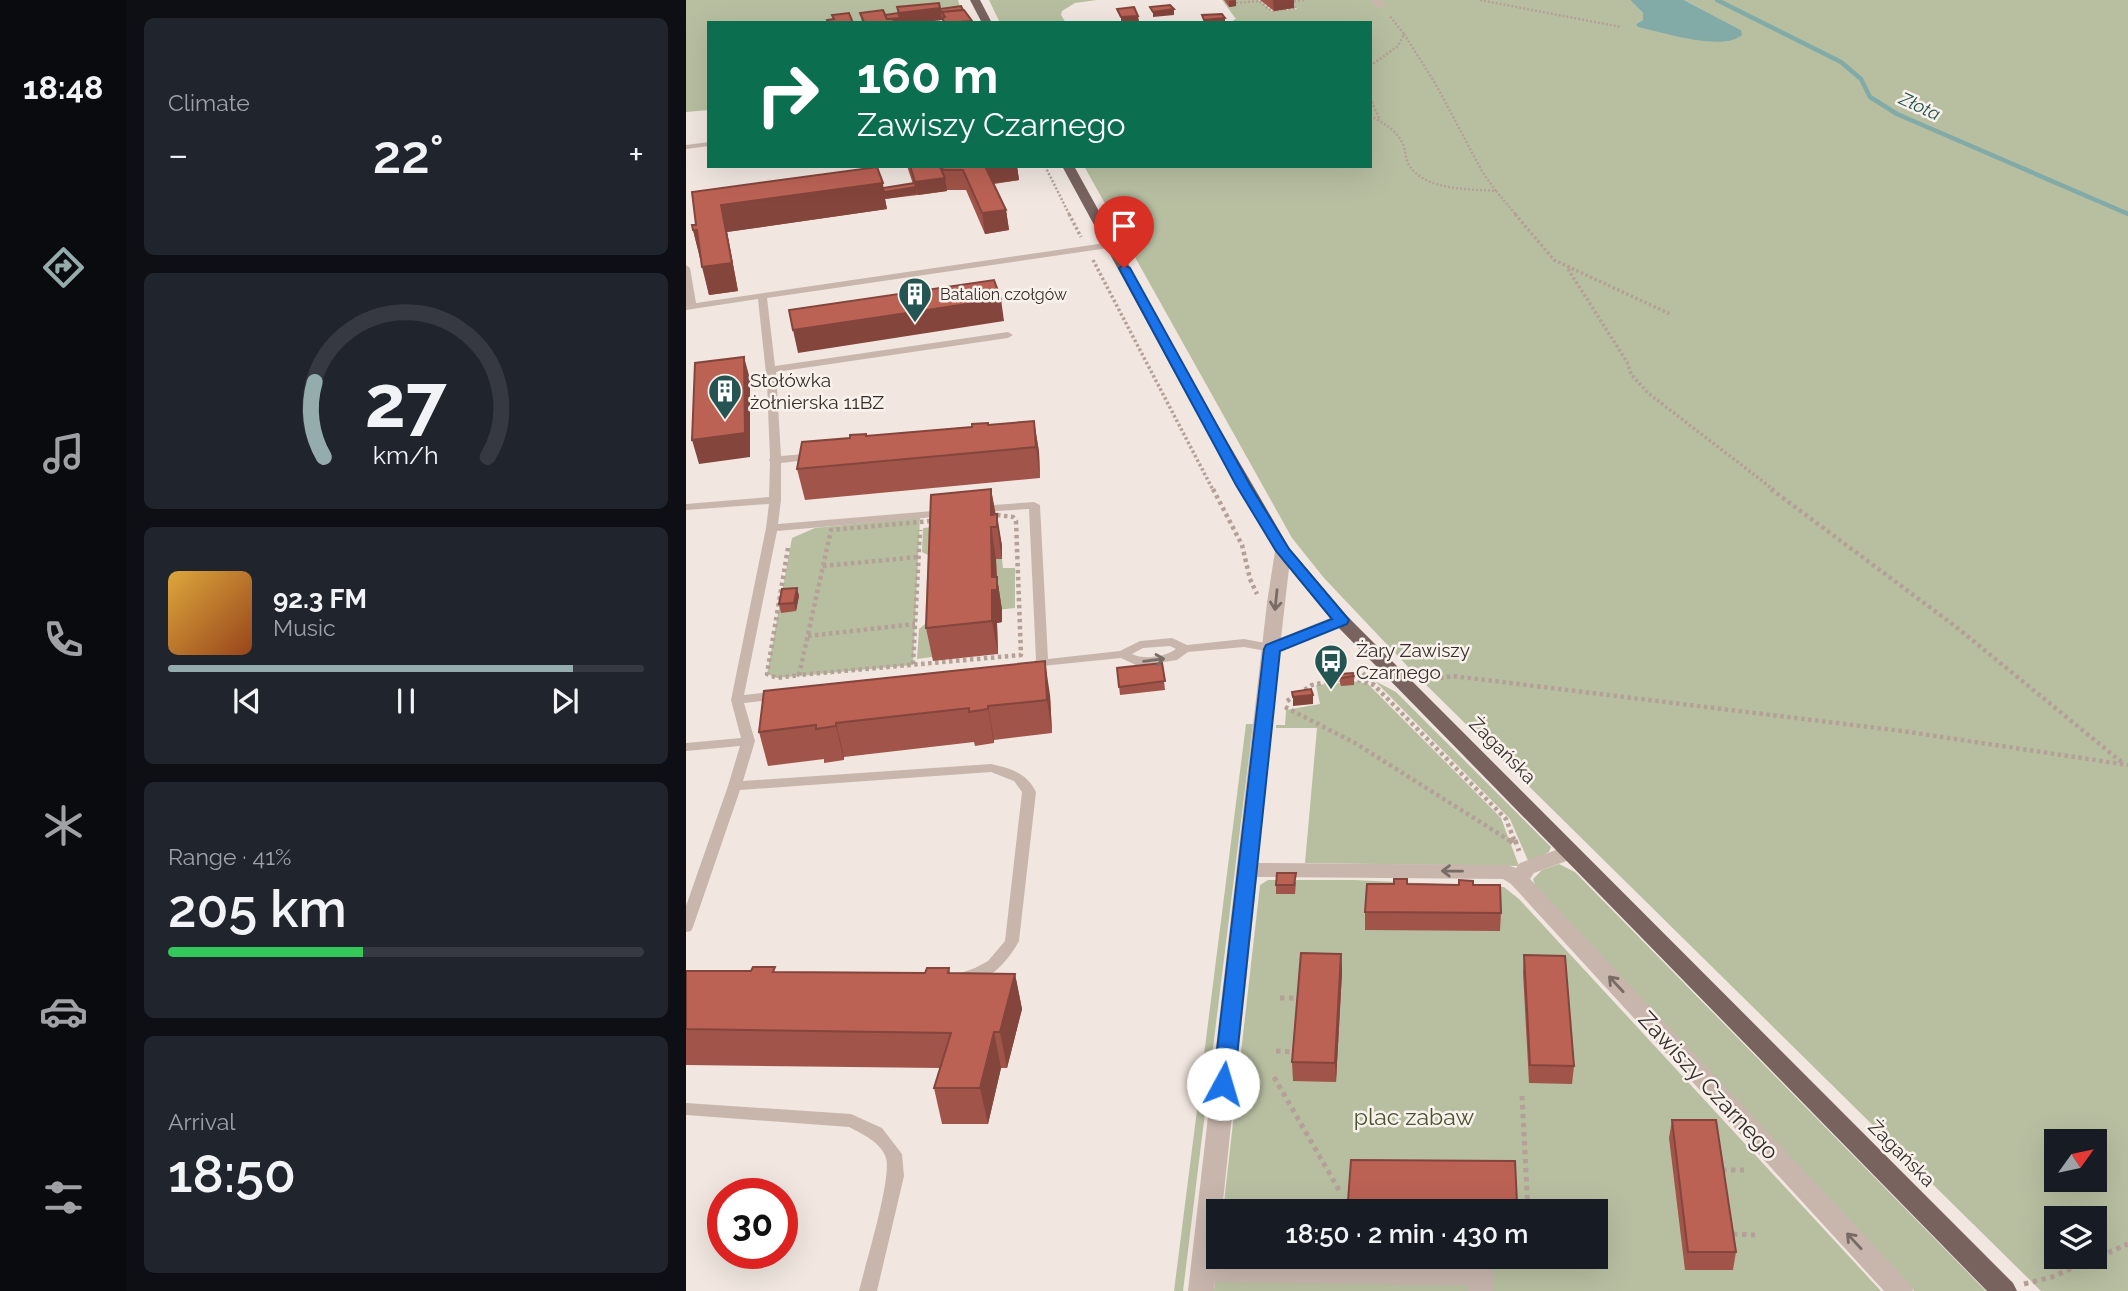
<!DOCTYPE html>
<html lang="en">
<head>
<meta charset="utf-8">
<style>
	body { margin:0; font-family:Raleway,sans-serif; background:#20242c; color:#f1f3f6; height:100vh; display:flex; flex-direction:column; font-size:26px; white-space:nowrap }
	* { box-sizing:border-box; margin:0 }
	p { font-size:23px; color:#9ea1a6 }
	.icon { flex:none; width:38px; height:38px; fill:none; stroke:currentColor; stroke-width:2; stroke-linecap:round; stroke-linejoin:round }
	.map { position:relative; flex:1; overflow:hidden }
	.details { display:flex; flex-direction:column; gap:18px; padding:18px; background:#0d0f14; width:560px }
	.details>* { flex:none }
	.guide { position:absolute; left:21px; top:21px; width:665px; height:147px; border-radius:0px; box-shadow:0 7px 28px #0002; background:#0b6e4f; color:#fff; overflow:hidden }
	.needle { width:46px; rotate:57deg }
	.buttons { position:absolute; left:1358px; top:1129px; display:grid; gap:14px }
	.buttons a { display:grid; place-items:center; width:63px; height:63px; border-radius:0px; background:#171b24; box-shadow:0 7px 28px #0002; font-size:35px }
	.speed { position:absolute; left:21px; top:1178px; display:flex; gap:14px; font-size:35px; font-weight:700; text-align:center }
	.speed>* { display:grid; place-content:center; width:91px; height:91px; border-radius:50%; background:#171b24; box-shadow:0 7px 28px #0002; line-height:1 }
	.speed .limit { border:10px solid #d22; background:#fff; color:#111 }
	.pin { position:absolute; display:grid; place-items:center; width:60px; height:60px; color:#fff; margin:-72px -30px; border-radius:50% 50% 50% 0; rotate:-45deg; box-shadow:0 0 7px #0007 }
	.pin .icon { rotate:45deg }
	.me { position:absolute; width:77px; margin:-38px; rotate:6deg; stroke-linejoin:round; filter:drop-shadow(0 0 5px #0008) }
	.turn { display:flex; align-items:center; gap:24px; height:147px; padding:0 35px; font-size:32px }
	.turn .icon { width:91px; height:91px; stroke-width:2.5 }
	.turn b { display:block; font-size:49px; line-height:60px }
	.big { font-size:52px; font-weight:600; line-height:1.1 }
	.details .widget { flex:1; display:flex; flex-direction:column; justify-content:center; gap:10px; min-width:0; padding:0 24px; border-radius:10px; background:#20242c }
	.details .dial { align-items:center; gap:0 }
	.dial svg { height:182px; overflow:visible; fill:none; stroke:#363941; stroke-width:7; stroke-linecap:round; text-anchor:middle }
	.dial text { fill:#f1f3f6; stroke:none }
	.song { display:flex; align-items:center; gap:21px }
	.cover { width:84px; height:84px; border-radius:10px; background:linear-gradient(135deg,hsl(40 70% 55%),hsl(20 70% 35%)) }
	.played { height:7px; border-radius:4px; background:linear-gradient(90deg,#95acad 85%,#363941 85%) }
	.keys { display:flex; justify-content:space-around; direction:ltr }
	.heat { display:flex; justify-content:space-between; align-items:center; font-size:38px; direction:ltr }
	.charge { height:10px; border-radius:5px; background:linear-gradient(90deg,#34c759 41%,#363941 0) }
	.trip { position:absolute; left:520px; top:1199px; width:402px; height:70px; border-radius:0px; background:#171b24; box-shadow:0 7px 28px #0002; font-weight:600; line-height:70px; text-align:center }
	main { display:flex; flex:1; min-height:0 }
	.menu { display:flex; flex-direction:column; width:126px; justify-content:space-around; align-items:center; background:#090b0e; color:#9ea1a6 }
	.menu .icon { width:49px; height:49px }
	.menu .on { color:#95acad }
	.menu b { font-size:32px; color:#f1f3f6 }
	.map>svg:first-child { display:block }
</style>
</head>
<body>
<main>
<nav class="menu">
<b>18:48</b>
<svg class="icon on" aria-label="directions" viewBox="0 0 24 24"><path d="M12 3l9 9-9 9-9-9zM9 14v-3h6M13 9l2 2-2 2"/></svg>
<svg class="icon" aria-label="music" viewBox="0 0 24 24"><path d="M9 18V5l10-2v13"/><circle cx="6" cy="18" r="3"/><circle cx="16" cy="16" r="3"/></svg>
<svg class="icon" aria-label="phone" viewBox="0 0 24 24"><path d="M5 4h4l2 5-3 2q2 4 5 5l2-3 5 2v4C11 20 4 13 5 4z"/></svg>
<svg class="icon" aria-label="climate" viewBox="0 0 24 24"><path d="M12 3v18M4 7l16 10M4 17L20 7"/></svg>
<svg class="icon" aria-label="car" viewBox="0 0 24 24"><path d="M5 17H2v-5l4-1 3-4h7l3 4 3 1v5h-3M9 17h6M6 11h13"/><circle cx="7" cy="17" r="2"/><circle cx="17" cy="17" r="2"/></svg>
<svg class="icon" aria-label="filters" viewBox="0 0 24 24"><path d="M4 7h16M4 17h16"/><circle cx="9" cy="7" r="2"/><circle cx="15" cy="17" r="2"/></svg>
</nav>
<section class="details">
<div class="widget"><p>Climate</p>
<div class="heat"><a>−</a><b class="big">22°</b><a>+</a></div>
</div>
<div class="widget dial"><svg viewBox="0 0 100 80">
<path d="M14 69A42 42 0 1 1 86 69"/>
<path d="M14 69A42 42 0 0 1 10 36" stroke="#95acad"/>
<text x="50" y="56" font-size="32" font-weight="700">27</text>
<text x="50" y="72" font-size="11">km/h</text>
</svg></div>
<div class="widget">
<div class="song"><i class="cover"></i><div><b>92.3 FM</b><p>Music</p></div></div>
<div class="played"></div>
<div class="keys"><svg class="icon" aria-label="previous" viewBox="0 0 24 24"><path d="M18 5L8 12l10 7zM5 5v14"/></svg><svg class="icon" aria-label="pause" viewBox="0 0 24 24"><path d="M8 5v14M16 5v14"/></svg><svg class="icon" aria-label="next" viewBox="0 0 24 24"><path d="M6 5l10 7-10 7zM19 5v14"/></svg></div>
</div>
<div class="widget"><p>Range · 41%</p><b class="big">205 km</b><div class="charge"></div></div>
<div class="widget"><p>Arrival</p><b class="big">18:50</b></div>
</section>
<div class="map">
<svg width="1442" height="1291" viewBox="0 0 1442 1291">
	<rect width="100%" height="100%" fill="#f1e7e0"/>
	<g fill="#b8bfa1" fill-rule="evenodd">
		<polygon points="0,0 272,0 275,10 157,23 23,23 23,110 0,112"/>
		<polygon points="303,0 411,0 389,3 376,11 375,15 380,23 314,23"/>
		<path d="M536,0h37l13,11 25,-2 -6,-7 4,-2h335l13,13v7l-7,4 105,6 -57,-30h32l123,62 20,17 9,17 28,19 232,101v1075h-87l-629,-620 -88,-93 -32,-40 -208,-372h286v-143h-135l-2,-3 3,-1zM1370,1141h39v39h-39zM1370,1218h39v38h-39z"/>
		<polygon points="1033,0 1442,0 1442,214 1212,114 1185,97 1176,79 1157,62"/>
		<polygon points="234,517 227,665 91,678 81,674 106,538 129,528"/>
		<polygon points="250,527 246,657 231,659 233,629 239,624 242,555 236,552 237,528"/>
		<polygon points="310,559 316,559 317,568 329,568 329,608 311,610"/>
		<polygon points="667,681 682,684 815,818 833,866 619,863 631,728 590,728 590,725 599,725 600,710 634,704 630,685 654,683 656,686"/>
		<polygon points="689,681 710,692 865,847 863,852 843,863 824,819"/>
		<polygon points="560,724 567,724 497,1291 488,1291"/>
		<polygon points="873,864 889,872 1300,1291 1228,1291 850,888 847,879 856,870"/>
		<polygon points="582,880 668,880 818,887 833,899 1195,1291 528,1291 532,1257 910,1256 910,1211 537,1211 574,885"/>
	</g>
	<path fill="#82aba8" d="M944,0h54l57,30 1,5c-19,17 -80,-3 -104,-8l-2,-3 7,-4v-7z"/>
	<g fill="none" stroke-linecap="round" stroke-linejoin="round">
		<polyline stroke="#82aba8" stroke-width="4.5" points="1031,0 1155,62 1175,79 1184,97 1211,114 1442,214"/>
		<g stroke="#b4a097" stroke-width="2.5" stroke-dasharray="2 2" stroke-linecap="butt">
			<polyline points="794,0 935,27"/>
			<polyline points="604,2 618,0"/>
			<polyline points="550,3 573,1 586,11 610,8 604,3"/>
			<polyline points="718,34 749,83 797,173 810,191"/>
			<polyline points="684,66 712,46 718,34 703,15"/>
			<polyline points="684,98 694,120"/>
			<path d="M684,116c13,6 27,15 33,28 3,7 2,15 6,21 16,26 61,24 87,26l21,25"/>
			<polyline points="359,166 384,216"/>
		</g>
		<g stroke="#b4a097" stroke-width="3.5" stroke-dasharray="2.5 2.5" stroke-linecap="butt">
			<polyline points="383,214 395,237"/>
			<polyline points="829,214 868,260 984,314"/>
			<polyline points="407,260 527,490"/>
			<polyline points="882,269 941,362 945,374 962,393 1088,490"/>
		</g>
		<g stroke="#b4a097" stroke-width="4.5" stroke-dasharray="3.5 3.5" stroke-linecap="butt">
			<polyline points="527,489 556,545 564,579 571,594"/>
			<polyline points="1085,489 1269,626 1438,764"/>
			<polygon points="311,515 327,517 330,521 335,655 113,675 145,530"/>
			<polyline points="102,548 81,674 91,678 113,675"/>
			<polyline points="137,566 232,557"/>
			<polyline points="122,636 229,624"/>
			<polyline points="227,664 234,530"/>
			<polyline points="672,668 688,685"/>
			<polyline points="665,678 688,685 820,819 829,842"/>
			<polyline points="740,680 767,676 1216,731 1442,765"/>
			<polyline points="601,701 626,685 657,679"/>
			<polyline points="599,707 669,743 826,842"/>
		</g>
		<g stroke="#b4a097" stroke-width="5" stroke-dasharray="4.5 4.5" stroke-linecap="butt">
			<polyline points="823,840 831,845"/>
			<polyline points="829,840 833,851"/>
			<polyline points="594,998 610,998"/>
			<polyline points="590,1051 606,1052"/>
			<polyline points="588,1077 653,1190"/>
			<polyline points="836,1096 842,1211"/>
			<polyline points="1036,1170 1058,1170"/>
			<polyline points="1047,1234 1069,1235"/>
			<polyline points="1338,1284 1366,1277 1442,1244"/>
		</g>
		<g fill="#c8b6ad" fill-rule="evenodd">
			<polygon points="23,142 23,146 0,149 0,145"/>
			<path d="M426,242l3,1v4l-348,51 8,68 233,-34 5,3 -5,3 -232,34 5,84 35,-3 5,3 -5,3 -35,4v37l-3,24 167,-14 6,3 -6,3 -168,15 -33,164 34,-4 6,4 -6,4 -34,4 11,38 -12,40 248,-17c19,4 36,9 45,28l-17,149c-10,19 -33,47 -58,40l-3,-4 3,-4 14,-5 13,-7 17,-20 17,-149 -8,-11 -23,-9 -251,18 -47,137 -2,4 -5,1v-26l42,-120 12,-40 -54,5v-8l55,-5 -10,-38 35,-172 3,-24 -83,6v-6l83,-7 1,-35 -1,-2 1,-2 -3,-75 -9,-84 -72,11v-45l4,3 6,35z"/>
			<path d="M348,502l6,3 8,154 72,-8 20,-10 32,-3 15,7 57,-6 32,6 2,3 -6,4 -28,-5 -56,5 -11,8 -39,6 -17,-8 -89,9 -2,-3 6,-4 -7,-151 -49,3 -6,-3 6,-3zM484,646l6,3c-11,8 -32,11 -44,5l11,-6z"/>
			<path d="M0,1103l165,11 31,14 20,26 2,22 -27,115h-18c6,-25 33,-113 27,-133 -5,-16 -24,-24 -37,-31l-163,-12z"/>
		</g>
		<g fill="#c8b6ad" fill-rule="evenodd">
			<polygon points="685,0 695,0 699,6 691,8"/>
			<polygon points="597,546 605,551 595,638 649,616 655,615 664,620 661,624 594,651 572,863 821,865 830,868 834,863 884,845 891,847 894,852 891,857 848,873 844,879 1223,1283 1227,1291 1198,1291 825,884 817,879 571,877 536,1211 532,1211 531,1260 794,1263 803,1266 807,1274 807,1291 781,1291 781,1285 529,1282 528,1291 502,1291 581,603 589,551"/>
		</g>
		<g fill="#78635e" fill-rule="evenodd">
			<polygon points="284,0 294,0 306,23 296,23"/>
			<polygon points="376,166 388,166 520,405 604,549 661,616 1327,1283 1331,1291 1301,1291 649,624 589,551 506,405"/>
		</g>
	</g>
	<g fill="#a15449">
		<polygon points="538,0 550,0 550,6 543,7"/>
		<polygon points="574,0 608,0 608,8 588,11"/>
		<polygon points="211,7 277,10 287,23 257,23 255,16 256,20 229,23 171,23 176,22 174,13 199,15 212,13"/>
		<polygon points="221,166 250,166 255,169 254,166 331,166 333,180 308,184 320,210 323,230 299,234 280,190 261,190 261,191 232,195 199,199 201,209 41,232 52,291 23,295 15,258 14,258 7,230 197,188 227,184"/>
		<polygon points="348,421 353,452 354,478 119,500 111,469 180,436"/>
		<polygon points="305,489 316,546 316,559 310,559 311,577 316,610 316,622 311,623 312,654 247,661 240,628"/>
		<polygon points="111,588 113,596 110,611 95,613 93,604"/>
		<polygon points="476,663 479,690 434,695 431,668"/>
		<polygon points="654,674 668,676 668,685 655,686 654,683"/>
		<polygon points="364,695 366,733 308,740 308,743 289,746 288,742 158,757 158,760 138,763 138,759 82,766 73,732"/>
		<polygon points="610,882 609,894 590,894 590,885"/>
		<polygon points="721,884 787,885 815,913 814,931 679,930 679,912"/>
		<polygon points="655,954 656,972 650,1082 607,1081 606,1062"/>
		<polygon points="838,955 888,1066 886,1084 843,1083 837,973"/>
		<polygon points="263,968 264,973 329,974 336,1009 321,1068 315,1068 302,1124 256,1124 248,1088 254,1068 0,1065 0,971 239,973"/>
		<polygon points="986,1120 1050,1252 1047,1270 999,1270 983,1138"/>
		<polygon points="662,1201 831,1203 830,1211 663,1211"/>
		<polygon points="910,1234 920,1254 919,1264 889,1262 889,1256 910,1256"/>
	</g>
	<g fill="#83453c">
		<polygon points="550,0 550,6 543,7 543,1"/>
		<polygon points="587,0 608,0 608,8 588,11"/>
		<polygon points="254,8 256,20 229,23 215,23 213,13"/>
		<polygon points="488,9 488,15 467,17 467,12"/>
		<polygon points="452,16 453,21 435,23 435,17"/>
		<polygon points="214,18 215,23 199,23 199,19"/>
		<polygon points="539,18 539,23 518,23 518,20"/>
		<polygon points="299,166 331,166 333,180 301,184"/>
		<polygon points="259,178 261,191 232,195 229,182"/>
		<polygon points="197,183 198,192 230,187 231,194 199,199 201,209 41,232 52,291 23,295 16,267 35,205"/>
		<polygon points="320,210 323,230 299,234 296,213"/>
		<polygon points="7,230 11,230 18,257 14,258"/>
		<polygon points="315,299 318,321 112,353 107,330"/>
		<polygon points="58,357 64,379 64,457 13,464 6,440"/>
		<polygon points="348,421 353,452 354,478 350,447"/>
		<polygon points="305,489 310,520 305,515"/>
		<polygon points="311,514 316,546 316,559 311,527"/>
		<polygon points="305,527 310,559 311,590 311,577 316,610 316,622 311,623 312,654 306,621"/>
		<polygon points="111,588 113,596 110,611 108,603"/>
		<polygon points="359,661 364,695 366,733 361,700"/>
		<polygon points="627,695 627,704 607,706 607,697"/>
		<polygon points="302,706 308,740 308,743 302,709"/>
		<polygon points="150,723 158,757 158,760 150,726"/>
		<polygon points="655,954 656,972 650,1082 649,1063"/>
		<polygon points="329,974 336,1009 321,1068 314,1032"/>
		<polygon points="308,1032 315,1068 302,1124 294,1088"/>
	</g>
	<g fill="#bb6255" stroke="#83453c" stroke-width="2">
		<polygon points="253,3 254,8 213,13 211,7"/>
		<polygon points="484,5 488,9 467,12 464,7"/>
		<polygon points="275,6 277,10 256,12 256,14 254,9"/>
		<polygon points="448,7 452,16 435,17 431,9"/>
		<polygon points="197,10 201,19 207,19 209,23 171,23 178,22 174,13"/>
		<polygon points="278,10 286,21 259,23 256,18 259,17 256,12"/>
		<polygon points="163,13 167,23 142,23 141,20 148,19 146,15"/>
		<polygon points="212,13 214,18 201,19 199,15"/>
		<polygon points="536,14 539,18 518,20 516,15"/>
		<polygon points="224,166 254,167 259,178 229,182"/>
		<polygon points="256,166 299,166 320,210 296,213 277,170 257,170"/>
		<polygon points="191,167 197,183 35,205 46,263 16,267 11,230 7,230 6,225 10,225 6,192"/>
		<polygon points="229,183 230,187 198,192 197,188"/>
		<polygon points="308,280 315,299 107,330 103,310"/>
		<polygon points="58,357 59,433 6,440 9,363"/>
		<polygon points="348,421 350,447 111,469 116,442 164,438 164,435 180,434 180,436 286,427 286,424 302,423 302,425"/>
		<polygon points="305,489 305,515 311,514 311,527 305,527 306,577 311,577 311,590 306,590 306,621 240,628 245,495"/>
		<polygon points="111,588 108,603 93,604 96,589"/>
		<polygon points="359,661 361,700 302,706 302,709 283,712 283,708 150,723 150,726 130,729 130,725 73,732 78,691"/>
		<polygon points="476,663 479,681 433,687 431,668"/>
		<polygon points="667,673 668,676 655,678 654,674"/>
		<polygon points="625,689 627,695 607,697 606,692"/>
		<polygon points="591,873 610,873 608,885 590,885"/>
		<polygon points="708,879 721,879 721,884 773,885 773,880 787,881 787,885 814,885 815,913 679,912 681,884 708,884"/>
		<polygon points="615,953 655,954 649,1063 606,1062"/>
		<polygon points="838,955 879,956 888,1066 844,1065"/>
		<polygon points="67,967 89,967 87,972 239,973 241,968 263,968 262,973 329,974 314,1032 308,1032 294,1088 248,1088 265,1033 0,1029 0,971 65,971"/>
		<polygon points="986,1120 1030,1120 1050,1252 1002,1252"/>
		<polygon points="665,1160 829,1161 831,1203 662,1201"/>
		<polygon points="910,1234 919,1235 920,1254 910,1254"/>
	</g>
	<defs><path id="oneway-shaft" d="M-6 0H5M1.5-3L5.5 0L1.5 3" fill="none" stroke-width="1.6" stroke-linecap="round" stroke-linejoin="round" transform="scale(1.75)"/></defs>
	<g stroke="#786b66">
		<use href="#oneway-shaft" transform="translate(590 600) rotate(96)"/>
		<use href="#oneway-shaft" transform="translate(468 660) rotate(-7)"/>
		<use href="#oneway-shaft" transform="translate(766 871) rotate(-179)"/>
		<use href="#oneway-shaft" transform="translate(930 984) rotate(-133)"/>
		<use href="#oneway-shaft" transform="translate(1168 1241) rotate(-133)"/>
	</g>
	<polygon fill="#1a73e8" stroke="#114b97" stroke-width="2" points="438,265 444,268 564,485 603,549 663,620 661,624 594,651 548,1084 545,1090 537,1092 530,1090 527,1084 578,649 580,645 646,619 590,551 550,485 433,268"/>
	<defs>
		<g id="building-pin" transform="scale(1.75)"><path d="M0 17L-7.5 6A9.5 9.5 0 1 1 7.5 6Z" fill="#245553" stroke="#f9f2ec"/><path d="M-4-6H4V6H1V3H-1V6H-4ZM-2.5-4.3h1.7v1.8h-1.7ZM.8-4.3h1.7v1.8H.8ZM-2.5-1h1.7V.8h-1.7ZM.8-1h1.7V.8H.8Z" fill="#fff"/></g>
		<g id="bus-pin" transform="scale(1.75)"><path d="M0 17L-7.5 6A9.5 9.5 0 1 1 7.5 6Z" fill="#245553" stroke="#f9f2ec"/><path d="M-5-6H5V4H4V6H2V4H-2V6H-4V4H-5ZM-3.5-4V0h7V-4ZM-3.5 1.2v1.5H-2V1.2ZM2 1.2v1.5H3.5V1.2Z" fill="#fff"/></g>
	</defs>
	<g fill-rule="evenodd">
		<use href="#building-pin" x="229" y="294"/>
		<use href="#building-pin" x="39" y="391"/>
		<use href="#bus-pin" x="645" y="661"/>
	</g>
	<g text-anchor="middle" dominant-baseline="central" stroke-width="5" stroke-linejoin="round" paint-order="stroke">
		<g font-size="16" fill="#372d2b" stroke="#f9f2ec" text-anchor="start">
			<text x="254" y="294">Batalion czołgów</text>
		</g>
		<g font-size="18" font-style="italic" fill="#245553" stroke="#f9f2ec">
			<text transform="translate(1234 106) rotate(25)">Złota</text>
		</g>
		<g font-size="19" fill="#372d2b" stroke="#f9f2ec" text-anchor="start">
			<text x="64" y="380">Stołówka<tspan x="64" dy="22">żołnierska 11BZ</tspan></text>
			<text x="670" y="650">Żary Zawiszy<tspan x="670" dy="22">Czarnego</tspan></text>
		</g>
		<g font-size="19" fill="#372d2b" stroke="#f9f2ec">
			<text transform="translate(817 750) rotate(45)">Żagańska</text>
			<text transform="translate(1216 1153) rotate(45)">Żagańska</text>
		</g>
		<g font-size="23" fill="#372d2b" stroke="#f9f2ec">
			<text transform="translate(1023 1085) rotate(47)">Zawiszy Czarnego</text>
		</g>
		<g font-size="23" fill="#4b5331" stroke="#f9f2ec">
			<text x="728" y="1116">plac zabaw</text>
		</g>
	</g>
</svg>
<div class="buttons">
<a><svg class="needle" viewBox="-14 -14 28 28"><path d="M0-13l5 13h-10z" fill="#e53935"/><path d="M0 13l5-13h-10z" fill="#9ea1a6"/></svg></a>
<a><svg class="icon" aria-label="layers" viewBox="0 0 24 24"><path d="M12 4l9 5-9 5-9-5zM3 14l9 5 9-5"/></svg></a>
</div>
<div class="speed"><div class="limit">30</div></div>
<div class="pin" style="left:438px;top:268px;background:#d93025"><svg class="icon" aria-label="arrive" viewBox="0 0 24 24"><path d="M6 21V4h12l-3 4 3 4H6"/></svg></div>
<svg class="me" style="left:537px;top:1084px" viewBox="-20 -20 40 40"><circle r="19" fill="#fff"/><path d="M0-13L10 11 0 6-10 11z" fill="#1a73e8"/></svg>
<div class="trip">18:50 · 2 min · 430 m</div>
<div class="guide">
<div class="turn"><svg class="icon" aria-label="right" viewBox="0 0 24 24"><path d="M7 20v-9h11M14 6l5 5-5 5"/></svg><div><b>160 m</b>Zawiszy Czarnego</div></div>
</div>
</div>
</main>
</body>
</html>
